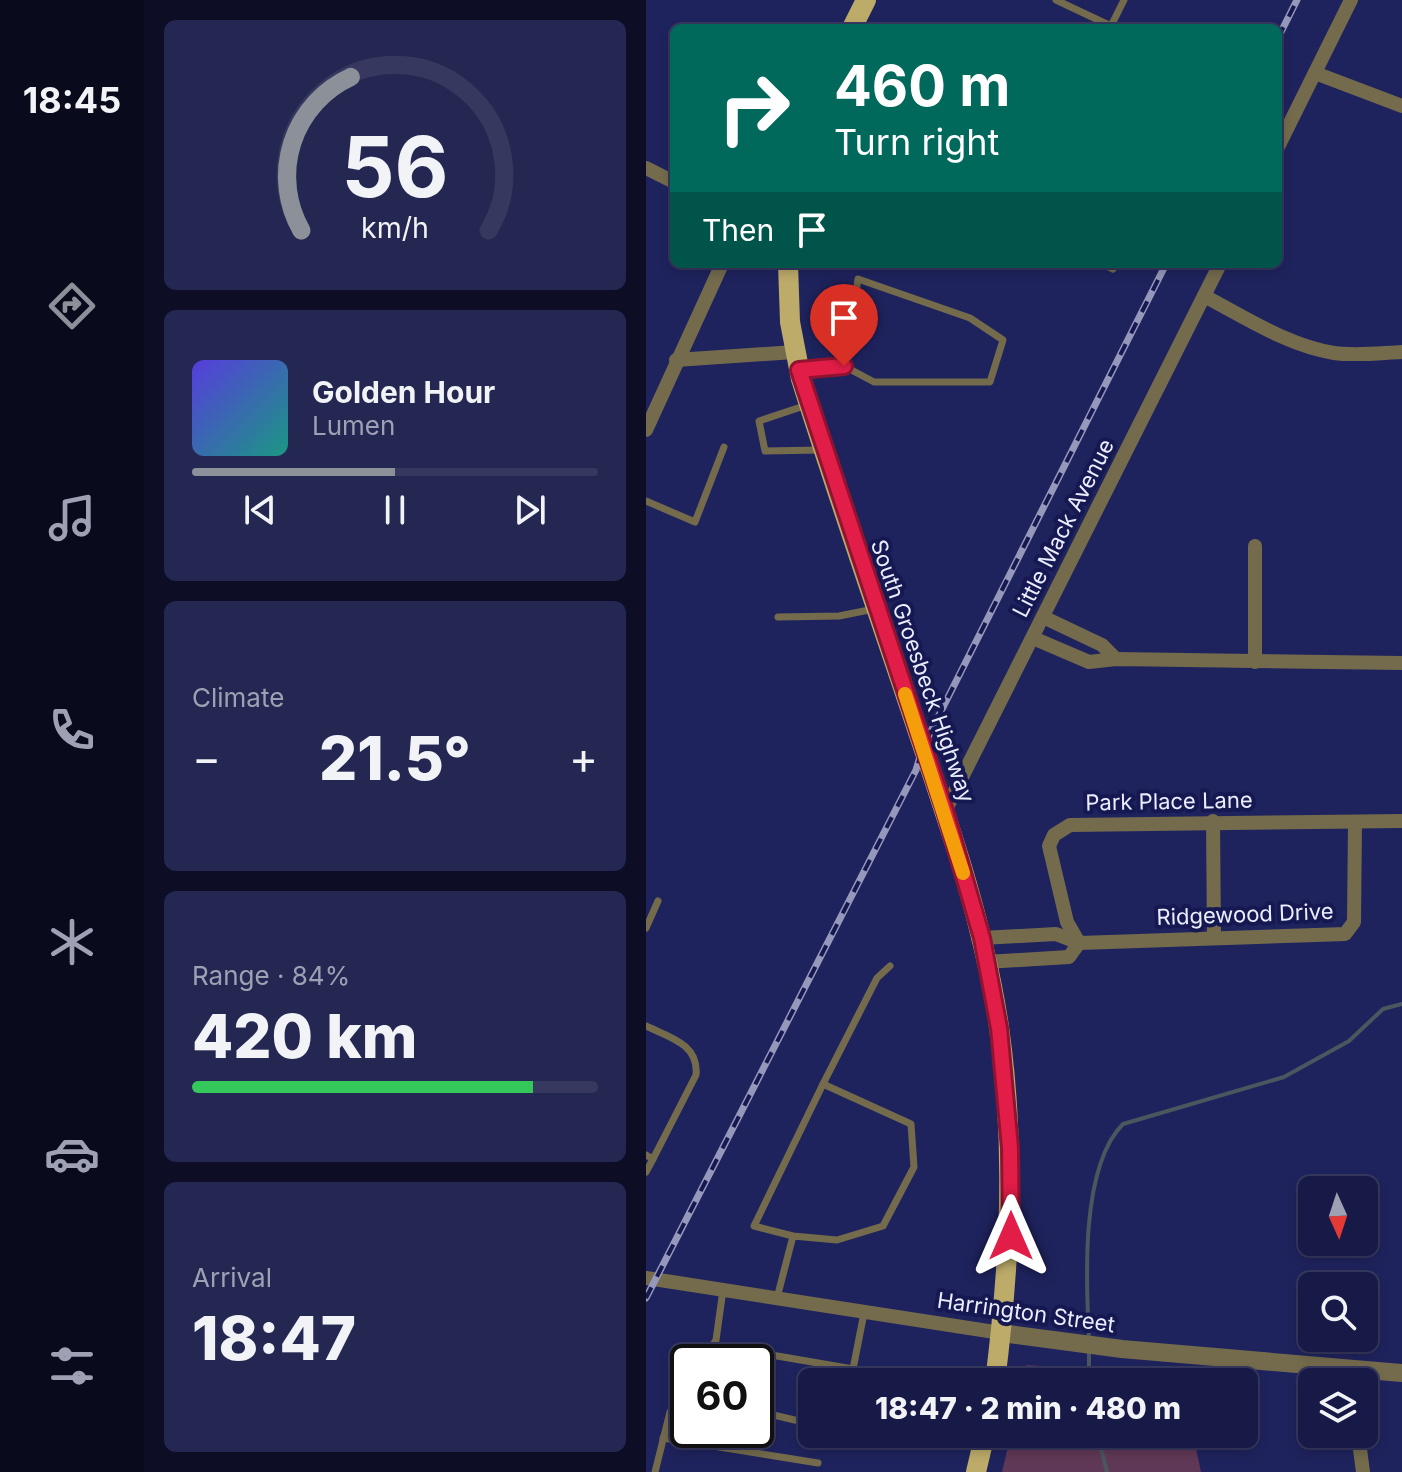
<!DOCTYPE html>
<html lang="en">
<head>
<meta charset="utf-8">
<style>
	body { margin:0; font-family:Inter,sans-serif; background:#242751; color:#f1f3f6; height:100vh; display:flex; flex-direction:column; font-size:30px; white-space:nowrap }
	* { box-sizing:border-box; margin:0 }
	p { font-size:26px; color:#9ea1b3 }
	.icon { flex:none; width:44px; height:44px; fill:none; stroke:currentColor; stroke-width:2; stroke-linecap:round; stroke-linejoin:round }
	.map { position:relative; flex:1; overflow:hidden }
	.sheet { display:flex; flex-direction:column; gap:20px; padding:20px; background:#0d0e26; width:502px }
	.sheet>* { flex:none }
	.banner { position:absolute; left:24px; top:24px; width:612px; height:244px; border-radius:12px; box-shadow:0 4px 12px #0003,0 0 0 2px #36385f; background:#00695c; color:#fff; overflow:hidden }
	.needle { width:52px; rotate:177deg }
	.tools { position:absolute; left:652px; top:1176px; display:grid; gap:16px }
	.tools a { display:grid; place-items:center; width:80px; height:80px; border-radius:12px; background:#171a46; box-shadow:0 4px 12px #0003,0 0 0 2px #36385f; font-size:40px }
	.speed { position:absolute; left:24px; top:1344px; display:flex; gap:16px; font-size:40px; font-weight:700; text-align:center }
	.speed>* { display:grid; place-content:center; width:104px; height:104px; border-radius:50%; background:#171a46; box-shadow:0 4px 12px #0003,0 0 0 2px #36385f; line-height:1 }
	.speed .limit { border:4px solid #111; border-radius:12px; background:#fff; color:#111 }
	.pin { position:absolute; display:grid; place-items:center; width:68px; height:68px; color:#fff; margin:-82px -34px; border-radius:50% 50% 50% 0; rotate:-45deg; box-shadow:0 0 8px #0007 }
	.pin .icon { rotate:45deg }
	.me { position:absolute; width:88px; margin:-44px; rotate:0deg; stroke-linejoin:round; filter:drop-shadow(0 0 6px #0008) }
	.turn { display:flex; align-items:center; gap:28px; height:168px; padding:0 32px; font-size:36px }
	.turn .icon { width:104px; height:104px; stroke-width:2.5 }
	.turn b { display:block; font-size:56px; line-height:68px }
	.then { display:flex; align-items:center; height:76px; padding:0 32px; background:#0003; gap:16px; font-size:30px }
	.big { font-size:60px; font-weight:800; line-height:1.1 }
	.sheet .card { flex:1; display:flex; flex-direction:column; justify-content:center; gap:12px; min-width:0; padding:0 28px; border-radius:12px; background:#242751 }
	.sheet .dial { align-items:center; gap:0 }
	.dial svg { height:208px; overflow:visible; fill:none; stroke:#36385f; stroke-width:7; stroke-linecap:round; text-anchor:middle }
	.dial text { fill:#f1f3f6; stroke:none }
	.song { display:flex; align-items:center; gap:24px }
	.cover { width:96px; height:96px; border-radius:12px; background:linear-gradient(135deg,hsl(250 70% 55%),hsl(170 70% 35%)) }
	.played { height:8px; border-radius:4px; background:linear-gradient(90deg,#8c9099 50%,#36385f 50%) }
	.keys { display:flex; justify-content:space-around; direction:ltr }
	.heat { display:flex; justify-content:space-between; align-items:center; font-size:44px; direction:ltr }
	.charge { height:12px; border-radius:6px; background:linear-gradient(90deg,#34c759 84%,#36385f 0) }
	.trip { position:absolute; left:152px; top:1368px; width:460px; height:80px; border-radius:12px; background:#171a46; box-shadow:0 4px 12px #0003,0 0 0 2px #36385f; font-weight:800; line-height:80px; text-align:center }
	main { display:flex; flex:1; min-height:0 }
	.tab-bar { display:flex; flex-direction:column; width:144px; justify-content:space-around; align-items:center; background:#090a1c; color:#9ea1b3 }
	.tab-bar .icon { width:56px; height:56px }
	.tab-bar .selected { color:#8c9099 }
	.tab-bar b { font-size:36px; color:#f1f3f6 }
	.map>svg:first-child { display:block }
</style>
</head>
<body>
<main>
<nav class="tab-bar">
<b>18:45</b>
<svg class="icon selected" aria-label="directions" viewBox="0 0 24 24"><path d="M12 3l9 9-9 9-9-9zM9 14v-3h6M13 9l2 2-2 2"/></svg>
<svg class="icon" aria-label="music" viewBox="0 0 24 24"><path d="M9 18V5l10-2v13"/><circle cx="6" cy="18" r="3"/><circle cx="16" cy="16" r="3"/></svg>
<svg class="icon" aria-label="phone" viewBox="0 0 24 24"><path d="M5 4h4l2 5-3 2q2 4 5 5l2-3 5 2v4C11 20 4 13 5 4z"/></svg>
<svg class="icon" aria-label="climate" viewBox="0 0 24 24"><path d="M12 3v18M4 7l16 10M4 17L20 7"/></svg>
<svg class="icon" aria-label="car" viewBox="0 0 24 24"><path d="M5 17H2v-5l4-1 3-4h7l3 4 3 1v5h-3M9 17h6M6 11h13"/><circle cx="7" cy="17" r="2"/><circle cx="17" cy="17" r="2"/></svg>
<svg class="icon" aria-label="filters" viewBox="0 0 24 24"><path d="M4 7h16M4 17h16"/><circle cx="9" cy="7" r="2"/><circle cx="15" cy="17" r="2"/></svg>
</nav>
<section class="sheet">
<div class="card dial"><svg viewBox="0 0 100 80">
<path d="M14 69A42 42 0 1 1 86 69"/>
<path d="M14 69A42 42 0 0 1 33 10" stroke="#8c9099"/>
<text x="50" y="56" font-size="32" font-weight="700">56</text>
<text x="50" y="72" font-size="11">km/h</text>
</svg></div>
<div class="card">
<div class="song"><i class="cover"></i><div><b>Golden Hour</b><p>Lumen</p></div></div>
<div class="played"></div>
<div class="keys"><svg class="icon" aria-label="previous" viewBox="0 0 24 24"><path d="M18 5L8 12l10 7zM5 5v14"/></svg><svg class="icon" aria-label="pause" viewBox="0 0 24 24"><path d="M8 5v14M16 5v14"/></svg><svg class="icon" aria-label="next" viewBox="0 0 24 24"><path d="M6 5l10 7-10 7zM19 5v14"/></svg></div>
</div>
<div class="card"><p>Climate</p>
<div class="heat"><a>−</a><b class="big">21.5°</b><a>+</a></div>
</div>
<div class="card"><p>Range · 84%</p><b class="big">420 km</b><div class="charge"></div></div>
<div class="card"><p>Arrival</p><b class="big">18:47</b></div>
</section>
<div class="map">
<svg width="756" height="1472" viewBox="0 0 756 1472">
	<rect width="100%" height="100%" fill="#1f235d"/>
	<g fill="#603857">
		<polygon points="380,1365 534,1375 535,1382 376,1382"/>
		<polygon points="365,1434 547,1434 555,1472 356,1472"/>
	</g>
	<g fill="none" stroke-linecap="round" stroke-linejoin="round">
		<g stroke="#4b565e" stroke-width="4">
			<path d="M443,1340c-3,-58 -9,-173 34,-216l161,-47 65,-36 34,-32 19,-5"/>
			<polyline points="443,1349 443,1382"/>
			<polyline points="451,1434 461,1472"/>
		</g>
		<g stroke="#746b4d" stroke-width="7">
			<polyline points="410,0 465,26 478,0"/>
			<polyline points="457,264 467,269"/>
			<polyline points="155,370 198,366 212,279 324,318 357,340 344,382 228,382 198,366"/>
			<polyline points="161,405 113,421 119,451 174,450"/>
			<polyline points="0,501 49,522 78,447"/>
			<polyline points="132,617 193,616 228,609"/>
			<polyline points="0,928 12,901"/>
			<path d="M0,1026c23,11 53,18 50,49l-43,84"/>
			<polyline points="177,1084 231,978 244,966"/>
			<polyline points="0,1155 7,1159 0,1172"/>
			<polyline points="131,1298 147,1236 191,1240 237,1226 268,1167 265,1124 177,1084 108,1226 147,1236"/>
			<polyline points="67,1345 207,1369"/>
			<polyline points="56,1362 70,1340 77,1290"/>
			<polyline points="212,1382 207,1369 218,1313"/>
			<polyline points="110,1411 166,1424"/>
			<polyline points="17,1438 172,1463"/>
			<polyline points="9,1472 24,1412 42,1384"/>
		</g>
		<g stroke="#746b4d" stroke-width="14">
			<polyline points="669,73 756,106"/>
			<polyline points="632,147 705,0"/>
			<polyline points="0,168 28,182"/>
			<path d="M558,296c41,21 84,50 130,57 22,3 46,0 68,-1"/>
			<polyline points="30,360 148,352"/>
			<polyline points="0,430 76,264"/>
			<polyline points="397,617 456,645 470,659"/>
			<polyline points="387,638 443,662 470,659 756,663"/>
			<polyline points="609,662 609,546"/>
			<polyline points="299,811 574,264"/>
			<polyline points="567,821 568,936"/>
			<polyline points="336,938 410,934 433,943 699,934 708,922 709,822"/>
			<polyline points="433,943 421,922 403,846 408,835 424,825 756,821"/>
			<polyline points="341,962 423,957 433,943"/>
			<polyline points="0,1278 355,1333"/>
			<polyline points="712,1434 717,1472"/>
		</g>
		<polyline stroke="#746b4d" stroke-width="18" points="355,1333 476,1349 756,1373"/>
		<g stroke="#bcab69" stroke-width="20">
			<polyline points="206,28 220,0"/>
			<path d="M142,264l2,58 11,57c37,118 77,234 116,350 33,98 67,196 82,298 17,120 11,235 -4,355"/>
			<polyline points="330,1472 339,1434"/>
		</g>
		<g stroke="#9598ba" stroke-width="7">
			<g id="rail">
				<polyline points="632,38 651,0"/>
				<polyline points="0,1298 270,770 277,747 520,264"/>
			</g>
		</g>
		<use href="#rail" stroke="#161852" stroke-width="4" stroke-dasharray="12" stroke-linecap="butt"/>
	</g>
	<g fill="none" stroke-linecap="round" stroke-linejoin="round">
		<g stroke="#92132f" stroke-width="20">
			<polyline id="route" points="198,366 153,370 299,811 336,938 353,1028 364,1148 365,1236"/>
		</g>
		<use href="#route" stroke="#e11d48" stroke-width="14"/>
		<polyline stroke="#f59e0b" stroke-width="14" points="259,694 317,873"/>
	</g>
	<g text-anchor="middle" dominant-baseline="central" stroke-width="8" stroke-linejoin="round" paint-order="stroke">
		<g font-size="22" fill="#ebeefe" stroke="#161852">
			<text transform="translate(417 528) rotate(-63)">Little Mack Avenue</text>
			<text transform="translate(277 671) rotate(71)">South Groesbeck Highway</text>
			<text transform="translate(523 801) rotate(-1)">Park Place Lane</text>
			<text transform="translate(599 914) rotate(-2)">Ridgewood Drive</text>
			<text transform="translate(380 1312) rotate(8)">Harrington Street</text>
		</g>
	</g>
</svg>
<div class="tools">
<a><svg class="needle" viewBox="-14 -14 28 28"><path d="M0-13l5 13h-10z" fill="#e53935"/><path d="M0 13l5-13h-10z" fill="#9ea1b3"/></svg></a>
<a><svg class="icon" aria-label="search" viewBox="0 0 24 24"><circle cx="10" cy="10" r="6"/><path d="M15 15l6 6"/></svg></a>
<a><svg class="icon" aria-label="layers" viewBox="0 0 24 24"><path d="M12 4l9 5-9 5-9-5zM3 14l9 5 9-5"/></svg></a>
</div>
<div class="speed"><div class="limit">60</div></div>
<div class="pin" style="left:198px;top:366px;background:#d93025"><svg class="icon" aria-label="arrive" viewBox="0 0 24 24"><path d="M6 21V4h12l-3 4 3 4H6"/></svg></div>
<svg class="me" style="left:365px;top:1236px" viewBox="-20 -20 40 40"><path d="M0-17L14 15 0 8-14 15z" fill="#e11d48" stroke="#fff" stroke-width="4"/></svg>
<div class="trip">18:47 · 2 min · 480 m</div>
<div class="banner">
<div class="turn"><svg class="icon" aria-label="right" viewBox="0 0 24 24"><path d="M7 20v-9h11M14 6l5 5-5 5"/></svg><div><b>460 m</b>Turn right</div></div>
<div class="then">Then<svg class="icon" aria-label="arrive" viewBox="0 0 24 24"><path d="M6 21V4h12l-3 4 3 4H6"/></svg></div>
</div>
</div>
</main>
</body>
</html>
